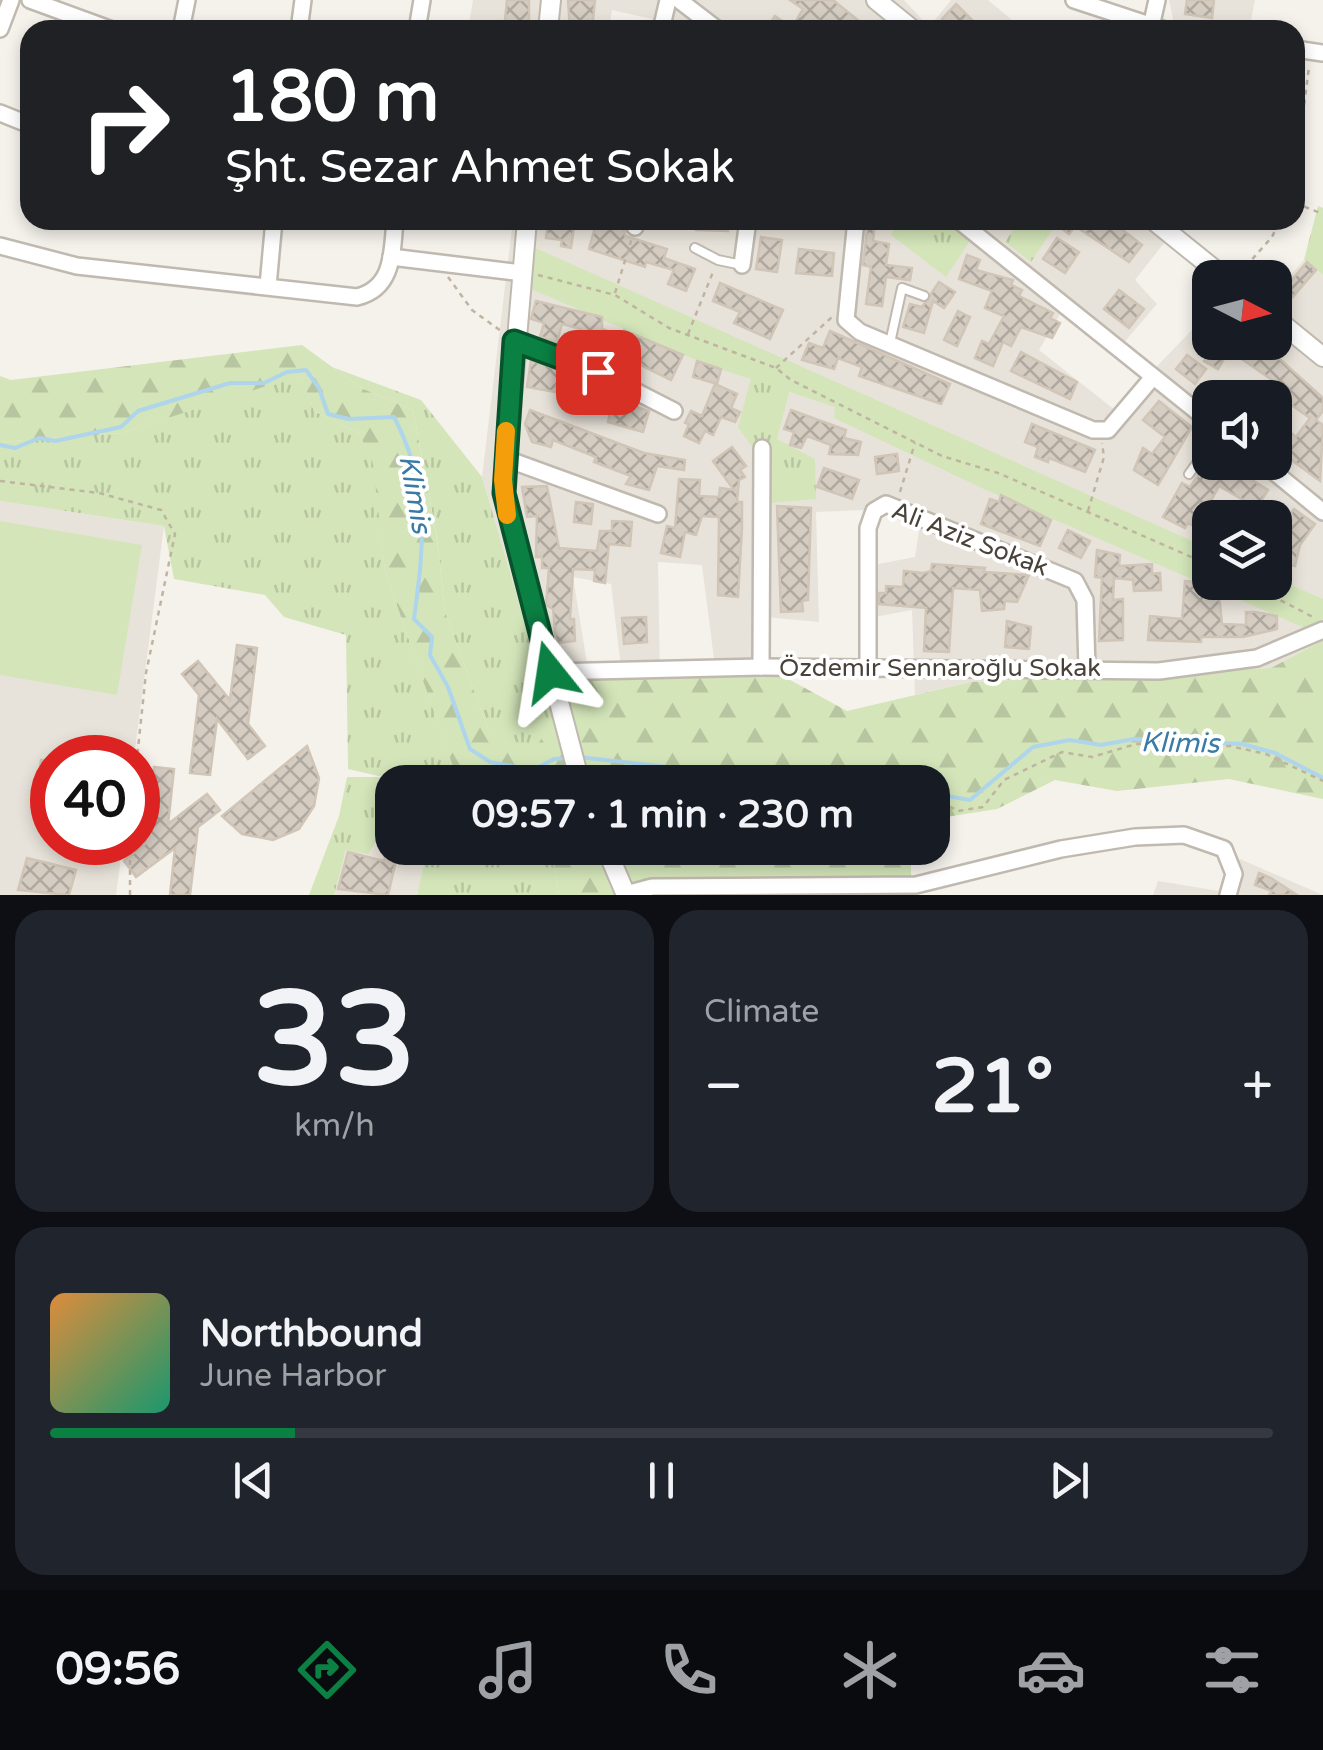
<!DOCTYPE html>
<html lang="en">
<head>
<meta charset="utf-8">
<style>
	body { margin:0; font-family:"Varela Round",sans-serif; background:#20242c; color:#f1f3f6; height:100vh; display:flex; flex-direction:column; font-size:38px; white-space:nowrap }
	* { box-sizing:border-box; margin:0 }
	p { font-size:32px; color:#9ea1a6 }
	.icon { flex:none; width:55px; height:55px; fill:none; stroke:currentColor; stroke-width:2; stroke-linecap:round; stroke-linejoin:round }
	.map { position:relative; height:895px; overflow:hidden }
	.details { display:flex; flex-direction:column; gap:15px; padding:15px; background:#0d0f14; flex:1 }
	.details>* { flex:none }
	.hud { position:absolute; left:20px; top:20px; width:1285px; height:210px; border-radius:30px; box-shadow:0 5px 15px #0003; background:#202124; color:#fff; overflow:hidden }
	.needle { width:65px; rotate:96deg }
	.fabs { position:absolute; left:1192px; top:260px; display:grid; gap:20px }
	.fabs a { display:grid; place-items:center; width:100px; height:100px; border-radius:20px; background:#171b24; box-shadow:0 5px 15px #0003; font-size:50px }
	.speed { position:absolute; left:30px; top:735px; display:flex; gap:20px; font-size:50px; font-weight:700; text-align:center }
	.speed>* { display:grid; place-content:center; width:130px; height:130px; border-radius:50%; background:#171b24; box-shadow:0 5px 15px #0003; line-height:1 }
	.speed .limit { border:15px solid #d22; background:#fff; color:#111 }
	.pin { position:absolute; display:grid; place-items:center; width:85px; height:85px; color:#fff; margin:-42px; border-radius:20px; box-shadow:0 5px 15px #0006 }
	.me { position:absolute; width:110px; margin:-55px; rotate:345deg; stroke-linejoin:round; filter:drop-shadow(0 0 8px #0008) }
	.turn { display:flex; align-items:center; gap:35px; height:210px; padding:0 40px; font-size:45px }
	.turn .icon { width:130px; height:130px; stroke-width:2.5 }
	.turn b { display:block; font-size:70px; line-height:85px }
	.big { font-size:75px; font-weight:700; line-height:1.1 }
	.details .widget { flex:1; display:flex; flex-direction:column; justify-content:center; gap:15px; min-width:0; padding:0 35px; border-radius:30px; background:#20242c }
	.details .dial { align-items:center; gap:0 }
	.dial b { font-size:130px; line-height:1 }
	.song { display:flex; align-items:center; gap:30px }
	.cover { width:120px; height:120px; border-radius:15px; background:linear-gradient(135deg,hsl(30 70% 55%),hsl(160 70% 35%)) }
	.played { height:10px; border-radius:5px; background:linear-gradient(90deg,#0b8043 20%,#363941 20%) }
	.keys { display:flex; justify-content:space-around; direction:ltr }
	.heat { display:flex; justify-content:space-between; align-items:center; font-size:55px; direction:ltr }
	.details .tiles { flex:1; display:grid; gap:15px; grid-template-columns:1fr 1fr }
	.widget:last-child { grid-column:span 2 }
	.trip { position:absolute; left:375px; top:765px; width:575px; height:100px; border-radius:30px; background:#171b24; box-shadow:0 5px 15px #0003; font-weight:700; line-height:100px; text-align:center }
	.tab-bar { display:flex; height:160px; justify-content:space-around; align-items:center; background:#090b0e; color:#9ea1a6 }
	.tab-bar .icon { width:70px; height:70px }
	.tab-bar .selected { color:#0b8043 }
	.tab-bar b { font-size:45px; color:#f1f3f6 }
	.map>svg:first-child { display:block }
</style>
</head>
<body>
<div class="map">
<svg width="1323" height="895" viewBox="0 0 1323 895">
	<defs>
		<pattern id="grass-tufts" width="24" height="20" patternUnits="userSpaceOnUse" patternTransform="scale(2.5)"><rect width="24" height="20" fill="#d3e5b9"/><path d="M3 7l-1-3M5 7V3M7 7l1-3M15 17l-1-3M17 17v-4M19 17l1-3" fill="none" stroke="#b7c6a0"/></pattern>
		<pattern id="forest-firs" width="22" height="20" patternUnits="userSpaceOnUse" patternTransform="scale(2.5)"><rect width="22" height="20" fill="#d3e5b9"/><path d="M5 1l3.5 6h-7zM16 11l3.5 6h-7z" fill="#b7c6a0"/></pattern>
		<pattern id="building-cross-hatch" width="8" height="8" patternUnits="userSpaceOnUse" patternTransform="scale(2.5)"><rect width="8" height="8" fill="#d5cdc2"/><path d="M0 0l8 8M0 8l8-8" fill="none" stroke="#afa89f"/></pattern>
	</defs>
	<rect width="100%" height="100%" fill="#f5f2ec"/>
	<g fill="#e8e3da" fill-rule="evenodd">
		<polygon points="473,0 904,0 929,27 951,0 988,0 1024,30 652,30 652,19 612,10 609,30 468,30"/>
		<polygon points="1169,0 1255,0 1249,30 1174,23"/>
		<path d="M513,220h669l-47,60 22,24 -42,49 -53,-42 -23,39 76,60 95,-99v31h65v-49l29,-33 19,15v365l-52,28 -300,14 -56,13 -3,-85 -37,7 -2,-52 42,-8 4,-27 -28,-21 -75,3 3,110 -54,-5 -2,58h-47l-14,-110 -44,-3 2,114h-38l-11,-92 -38,-7 16,99 -46,9 -61,-208zM1210,398h65v64h-65zM1210,518h65v64h-65z"/>
		<polygon points="0,501 164,526 134,757 52,758 52,842 123,843 116,895 0,895"/>
		<polygon points="381,833 392,838 392,848 427,850 417,895 334,895 346,850"/>
		<polygon points="1240,859 1323,895 1153,895 1158,881 1219,891"/>
	</g>
	<g fill="url(#grass-tufts)">
		<polygon points="1318,206 1323,208 1323,275 1304,260"/>
		<polygon points="899,220 946,220 971,239 946,277 891,235"/>
		<polygon points="1020,220 1048,220 1055,226 1031,262 1005,242"/>
		<polygon points="332,367 421,400 482,477 543,685 589,676 533,751 488,729 445,612 437,538 413,410 361,388"/>
		<polygon points="300,374 314,411 359,433 374,464 385,571 457,777 467,782 392,782 392,838 381,834 368,854 346,850 334,895 309,895 339,816 347,777 383,777 348,769 346,635 284,617 265,595 174,579 164,526 0,501 0,442 122,433"/>
		<polygon points="751,378 790,389 777,439 815,459 816,499 770,503 768,469 738,427"/>
		<polygon points="420,848 552,848 559,895 417,895 427,850"/>
	</g>
	<g fill="url(#forest-firs)">
		<polygon points="302,345 361,388 413,410 437,539 445,612 488,729 533,750 589,676 781,675 847,711 971,682 1271,668 1323,640 1323,799 1229,779 1117,791 1055,780 997,809 933,819 932,782 467,782 457,778 385,571 373,464 359,433 314,411 300,375 122,433 0,442 0,376 11,380"/>
		<polygon points="552,848 911,848 911,878 739,881 712,895 559,895"/>
	</g>
	<g fill="#d3e5b9">
		<polygon points="531,246 1210,549 1210,582 1275,582 1275,578 1323,599 1323,619 1307,629 986,490 834,418 835,407 708,365 526,287"/>
		<polygon points="0,521 142,545 117,695 0,675"/>
	</g>
	<g fill="none" stroke-linecap="round" stroke-linejoin="round">
		<g stroke="#aed5eb" stroke-width="4">
			<path d="M0,445l15,3 24,-10 16,3 66,-14 17,-16 92,-28h34l23,-11 19,-2 13,18 9,26 21,5 45,-2c37,71 30,127 20,202l18,18 -2,18 18,32 22,62 20,13 43,8 21,-11 15,-1"/>
			<polyline points="579,757 676,768 700,782"/>
			<polyline points="875,782 889,770 917,776 927,782"/>
			<polyline points="932,786 947,796 970,800 1033,747 1070,740 1101,745 1134,739 1242,744 1275,753 1323,778"/>
		</g>
	</g>
	<g fill="url(#building-cross-hatch)" stroke="#d0c5b6" stroke-width="2.5">
		<polygon points="507,0 529,0 529,30 504,30"/>
		<polygon points="568,0 595,0 592,30 570,30"/>
		<polygon points="790,0 833,0 870,30 832,30 818,20 812,30 766,30 775,16 792,28 803,9"/>
		<polygon points="1187,0 1214,0 1212,18 1185,14"/>
		<polygon points="956,4 982,30 953,30 942,19"/>
		<polygon points="548,220 575,220 571,248 561,246 562,240 546,238"/>
		<polygon points="697,220 728,220 728,231 696,230"/>
		<polygon points="1064,220 1110,220 1142,245 1129,262 1075,226 1069,234 1061,228"/>
		<polygon points="868,222 875,223 873,241 889,244 886,265 912,268 910,280 886,277 882,306 866,304 871,267 863,265"/>
		<polygon points="596,224 624,228 625,236 667,249 664,258 695,269 686,291 668,284 674,270 646,262 645,267 589,249"/>
		<polygon points="761,237 782,240 777,272 756,269"/>
		<polygon points="1057,238 1079,252 1065,273 1043,259"/>
		<polygon points="799,249 834,253 832,276 796,273"/>
		<polygon points="967,255 980,260 976,270 1013,280 1011,285 1022,290 1019,296 1053,313 1050,318 1060,323 1052,338 1021,327 1011,346 1003,342 993,366 975,358 982,341 989,344 1004,316 985,308 992,291 959,279"/>
		<polygon points="1307,262 1316,270 1290,300 1281,293"/>
		<polygon points="939,282 955,292 944,308 933,301 924,333 903,327 910,304 922,307"/>
		<polygon points="720,283 783,310 770,339 734,323 740,312 713,301"/>
		<polygon points="1119,290 1144,309 1129,328 1104,309"/>
		<polygon points="536,301 602,317 602,329 621,336 624,330 683,355 671,380 632,361 629,368 620,364 625,354 607,342 580,335 581,329 562,324 557,342 540,337 544,323 531,319"/>
		<polygon points="958,311 970,317 957,346 944,340"/>
		<polygon points="830,331 950,384 941,404 859,376 862,367 838,358 834,369 802,360 809,343 823,348"/>
		<polygon points="1215,342 1261,342 1323,398 1323,411 1316,420 1323,425 1320,481 1275,448 1275,420 1296,437 1310,418 1284,400 1275,412 1275,398 1257,398 1272,380 1229,350 1218,369 1204,361"/>
		<polygon points="1021,352 1077,382 1070,399 1011,371"/>
		<polygon points="1187,355 1206,369 1195,384 1176,369"/>
		<polygon points="531,360 559,370 556,392 527,387"/>
		<polygon points="697,361 721,369 717,384 693,377"/>
		<polygon points="715,384 737,394 731,408 740,412 735,422 721,417 713,435 705,431 699,443 684,436 689,424 685,423 691,411 702,416"/>
		<polygon points="613,399 649,411 643,432 608,422"/>
		<polygon points="1159,401 1192,427 1158,485 1134,470 1143,448 1152,454 1165,437 1143,420"/>
		<polygon points="530,410 644,453 685,460 684,470 657,466 649,490 626,484 631,476 594,462 596,457 553,440 551,447 532,442 525,424"/>
		<polygon points="791,410 846,430 844,438 861,442 858,455 829,454 831,445 807,436 801,448 790,445 794,432 784,429"/>
		<polygon points="1032,424 1095,450 1085,472 1049,458 1048,462 1035,457 1038,447 1025,442"/>
		<polygon points="732,447 746,466 740,470 745,477 739,480 737,502 742,502 742,528 738,597 718,595 719,517 702,516 696,535 685,532 680,557 661,553 667,526 675,528 679,479 700,480 699,496 719,497 720,488 734,490 713,461"/>
		<polygon points="897,454 899,471 877,474 875,457"/>
		<polygon points="1210,458 1210,462 1236,462 1233,468 1268,490 1257,508 1219,486 1206,510 1210,512 1210,535 1188,523 1185,528 1163,517 1182,483 1190,487"/>
		<polygon points="824,468 859,480 852,499 817,487"/>
		<polygon points="547,486 559,548 597,551 600,531 612,531 612,521 632,522 630,546 609,544 605,583 594,581 595,570 573,569 570,619 574,619 575,641 556,643 553,609 546,605 549,568 542,568 542,557 536,557 537,516 527,517 522,487"/>
		<polygon points="1001,495 1051,520 1040,546 981,524 990,499 999,502"/>
		<polygon points="576,502 593,504 591,524 574,522"/>
		<polygon points="777,506 811,508 808,600 802,601 803,611 781,612"/>
		<polygon points="1294,509 1315,524 1300,545 1295,566 1276,562 1281,526"/>
		<polygon points="1068,530 1090,541 1081,558 1059,548"/>
		<polygon points="1097,550 1120,555 1119,566 1152,564 1152,574 1160,573 1161,590 1134,591 1133,580 1114,578 1113,600 1123,599 1123,640 1099,641 1102,578 1095,577"/>
		<polygon points="932,564 985,568 984,572 1029,575 1017,602 1005,601 1004,609 982,611 980,590 953,588 949,652 924,651 926,608 879,604 879,593 886,593 886,586 903,587 904,571 923,573 931,571"/>
		<polygon points="1185,581 1196,582 1196,592 1219,594 1222,624 1246,625 1246,612 1255,612 1277,616 1277,629 1243,637 1201,637 1201,642 1148,640 1150,616 1182,619"/>
		<polygon points="646,617 647,642 624,644 622,618"/>
		<polygon points="1007,621 1031,627 1029,649 1005,647"/>
		<polygon points="237,645 257,648 248,724 265,746 248,759 217,719 210,775 190,773 199,695 182,674 198,661 230,700"/>
		<polygon points="307,746 319,778 314,806 299,829 273,840 242,834 222,816"/>
		<polygon points="41,760 52,762 50,789 37,787"/>
		<polygon points="154,767 174,769 168,824 207,794 220,810 198,827 190,895 170,895 175,848 136,877 124,861 145,844"/>
		<polygon points="388,845 399,848 388,895 338,889 348,852 384,861"/>
		<polygon points="27,858 76,870 69,895 18,890"/>
		<polygon points="1259,873 1271,878 1297,895 1269,895 1272,891 1255,885"/>
	</g>
	<g fill="none" stroke-linecap="round" stroke-linejoin="round">
		<g stroke="#c0b9af" stroke-width="12">
			<g id="service">
				<polyline points="695,248 718,260 742,265"/>
				<polyline points="890,343 902,288 924,296"/>
				<polyline points="1189,474 1210,445"/>
			</g>
		</g>
		<g stroke="#c0b9af" stroke-width="20">
			<g id="minor">
				<polyline points="30,0 112,30"/>
				<polyline points="679,0 718,30"/>
				<polyline points="1074,0 1165,30"/>
				<polyline points="1151,27 1157,0"/>
				<polyline points="0,29 11,0"/>
				<polyline points="181,30 187,0"/>
				<polyline points="299,30 303,0"/>
				<polyline points="417,30 422,0"/>
				<polyline points="661,30 668,0"/>
				<polyline points="1295,49 1323,53"/>
				<polyline points="0,113 30,125"/>
				<polyline points="856,220 846,320 860,332 1093,430 1108,430 1153,377"/>
				<polyline points="958,220 1210,422"/>
				<polyline points="635,227 636,220"/>
				<path d="M0,246l77,20 280,31c37,-9 35,-45 38,-77"/>
				<polyline points="391,257 522,273"/>
				<polyline points="742,265 748,220"/>
				<polyline points="268,286 274,220"/>
				<polyline points="514,341 598,372 674,411"/>
				<polyline points="504,458 658,514"/>
				<polyline points="1262,462 1323,512"/>
				<polyline points="761,667 762,448"/>
				<polyline points="868,669 868,528 874,511 886,504 1075,581 1085,600 1087,669"/>
				<polyline points="550,672 761,667 1159,671 1257,658 1323,630"/>
				<polyline points="626,894 652,887 916,885 1061,849 1135,837 1184,835 1224,849 1234,874 1228,895"/>
			</g>
		</g>
		<g stroke="#c0b9af" stroke-width="22">
			<g id="tertiary">
				<polyline points="876,0 913,30"/>
				<polyline points="548,30 551,0"/>
				<polyline points="527,220 504,493 580,782"/>
				<polyline points="1153,220 1225,278"/>
				<polyline points="1275,318 1323,357"/>
				<polyline points="606,848 626,895"/>
			</g>
		</g>
		<g stroke="#c0b4a1" stroke-width="2.5" stroke-dasharray="5 5" stroke-linecap="butt">
			<polyline points="1295,174 1309,67"/>
			<polyline points="1295,203 1323,214"/>
			<polyline points="1239,274 1272,237 1280,220"/>
			<polyline points="538,275 615,295 669,328 776,368 791,380 942,456 998,473 1210,565"/>
			<polyline points="448,277 472,310 501,331"/>
			<polyline points="615,293 632,238"/>
			<polyline points="688,334 713,272"/>
			<polyline points="776,368 832,317"/>
			<polyline points="0,481 99,493 161,510 175,534 146,673 137,758"/>
			<polyline points="900,492 915,443"/>
			<polyline points="1088,511 1104,457 1102,443"/>
			<polyline points="1245,582 1315,618"/>
			<polyline points="637,782 661,777 685,782"/>
			<polyline points="898,782 902,782"/>
			<polyline points="932,797 958,811 983,807 1004,780 1062,752 1092,757 1136,744 1230,746 1266,754 1323,781"/>
			<polyline points="130,895 130,842"/>
		</g>
		<use href="#service" stroke="#fff" stroke-width="8"/>
		<use href="#minor" stroke="#fff" stroke-width="15"/>
		<use href="#tertiary" stroke="#fff" stroke-width="18"/>
	</g>
	<g fill="none" stroke-linecap="round" stroke-linejoin="round">
		<g stroke="#07532c" stroke-width="25">
			<polyline id="route" points="550,672 504,493 514,341 598,372"/>
		</g>
		<use href="#route" stroke="#0b8043" stroke-width="18"/>
		<polyline stroke="#f59e0b" stroke-width="18" points="506,431 503,480 507,515"/>
	</g>
	<g text-anchor="middle" dominant-baseline="central" stroke-width="8" stroke-linejoin="round" paint-order="stroke">
		<g font-size="25" fill="#49423a" stroke="#fff">
			<text transform="translate(970 539) rotate(21)">Ali Aziz Sokak</text>
			<text x="940" y="668">Özdemir Sennaroğlu Sokak</text>
		</g>
		<g font-size="28" font-style="italic" fill="#397ba5" stroke="#fff">
			<text transform="translate(415 494) rotate(80)">Klimis</text>
			<text transform="translate(1180 743) rotate(1)">Klimis</text>
		</g>
	</g>
</svg>
<div class="fabs">
<a><svg class="needle" viewBox="-14 -14 28 28"><path d="M0-13l5 13h-10z" fill="#e53935"/><path d="M0 13l5-13h-10z" fill="#9ea1a6"/></svg></a>
<a><svg class="icon" aria-label="sound" viewBox="0 0 24 24"><path d="M4 9h4l5-4v14l-5-4H4zM17 9q2 3 0 6"/></svg></a>
<a><svg class="icon" aria-label="layers" viewBox="0 0 24 24"><path d="M12 4l9 5-9 5-9-5zM3 14l9 5 9-5"/></svg></a>
</div>
<div class="speed"><div class="limit">40</div></div>
<div class="pin" style="left:598px;top:372px;background:#d93025"><svg class="icon" aria-label="arrive" viewBox="0 0 24 24"><path d="M6 21V4h12l-3 4 3 4H6"/></svg></div>
<svg class="me" style="left:550px;top:672px" viewBox="-20 -20 40 40"><path d="M0-17L14 15 0 8-14 15z" fill="#0b8043" stroke="#fff" stroke-width="4"/></svg>
<div class="trip">09:57 · 1 min · 230 m</div>
<div class="hud">
<div class="turn"><svg class="icon" aria-label="right" viewBox="0 0 24 24"><path d="M7 20v-9h11M14 6l5 5-5 5"/></svg><div><b>180 m</b>Şht. Sezar Ahmet Sokak</div></div>
</div>
</div>
<section class="details">
<div class="tiles">
<div class="widget dial"><b>33</b><p>km/h</p></div>
<div class="widget"><p>Climate</p>
<div class="heat"><a>−</a><b class="big">21°</b><a>+</a></div>
</div>
<div class="widget">
<div class="song"><i class="cover"></i><div><b>Northbound</b><p>June Harbor</p></div></div>
<div class="played"></div>
<div class="keys"><svg class="icon" aria-label="previous" viewBox="0 0 24 24"><path d="M18 5L8 12l10 7zM5 5v14"/></svg><svg class="icon" aria-label="pause" viewBox="0 0 24 24"><path d="M8 5v14M16 5v14"/></svg><svg class="icon" aria-label="next" viewBox="0 0 24 24"><path d="M6 5l10 7-10 7zM19 5v14"/></svg></div>
</div>
</div>
</section>
<nav class="tab-bar">
<b>09:56</b>
<svg class="icon selected" aria-label="directions" viewBox="0 0 24 24"><path d="M12 3l9 9-9 9-9-9zM9 14v-3h6M13 9l2 2-2 2"/></svg>
<svg class="icon" aria-label="music" viewBox="0 0 24 24"><path d="M9 18V5l10-2v13"/><circle cx="6" cy="18" r="3"/><circle cx="16" cy="16" r="3"/></svg>
<svg class="icon" aria-label="phone" viewBox="0 0 24 24"><path d="M5 4h4l2 5-3 2q2 4 5 5l2-3 5 2v4C11 20 4 13 5 4z"/></svg>
<svg class="icon" aria-label="climate" viewBox="0 0 24 24"><path d="M12 3v18M4 7l16 10M4 17L20 7"/></svg>
<svg class="icon" aria-label="car" viewBox="0 0 24 24"><path d="M5 17H2v-5l4-1 3-4h7l3 4 3 1v5h-3M9 17h6M6 11h13"/><circle cx="7" cy="17" r="2"/><circle cx="17" cy="17" r="2"/></svg>
<svg class="icon" aria-label="filters" viewBox="0 0 24 24"><path d="M4 7h16M4 17h16"/><circle cx="9" cy="7" r="2"/><circle cx="15" cy="17" r="2"/></svg>
</nav>
</body>
</html>
